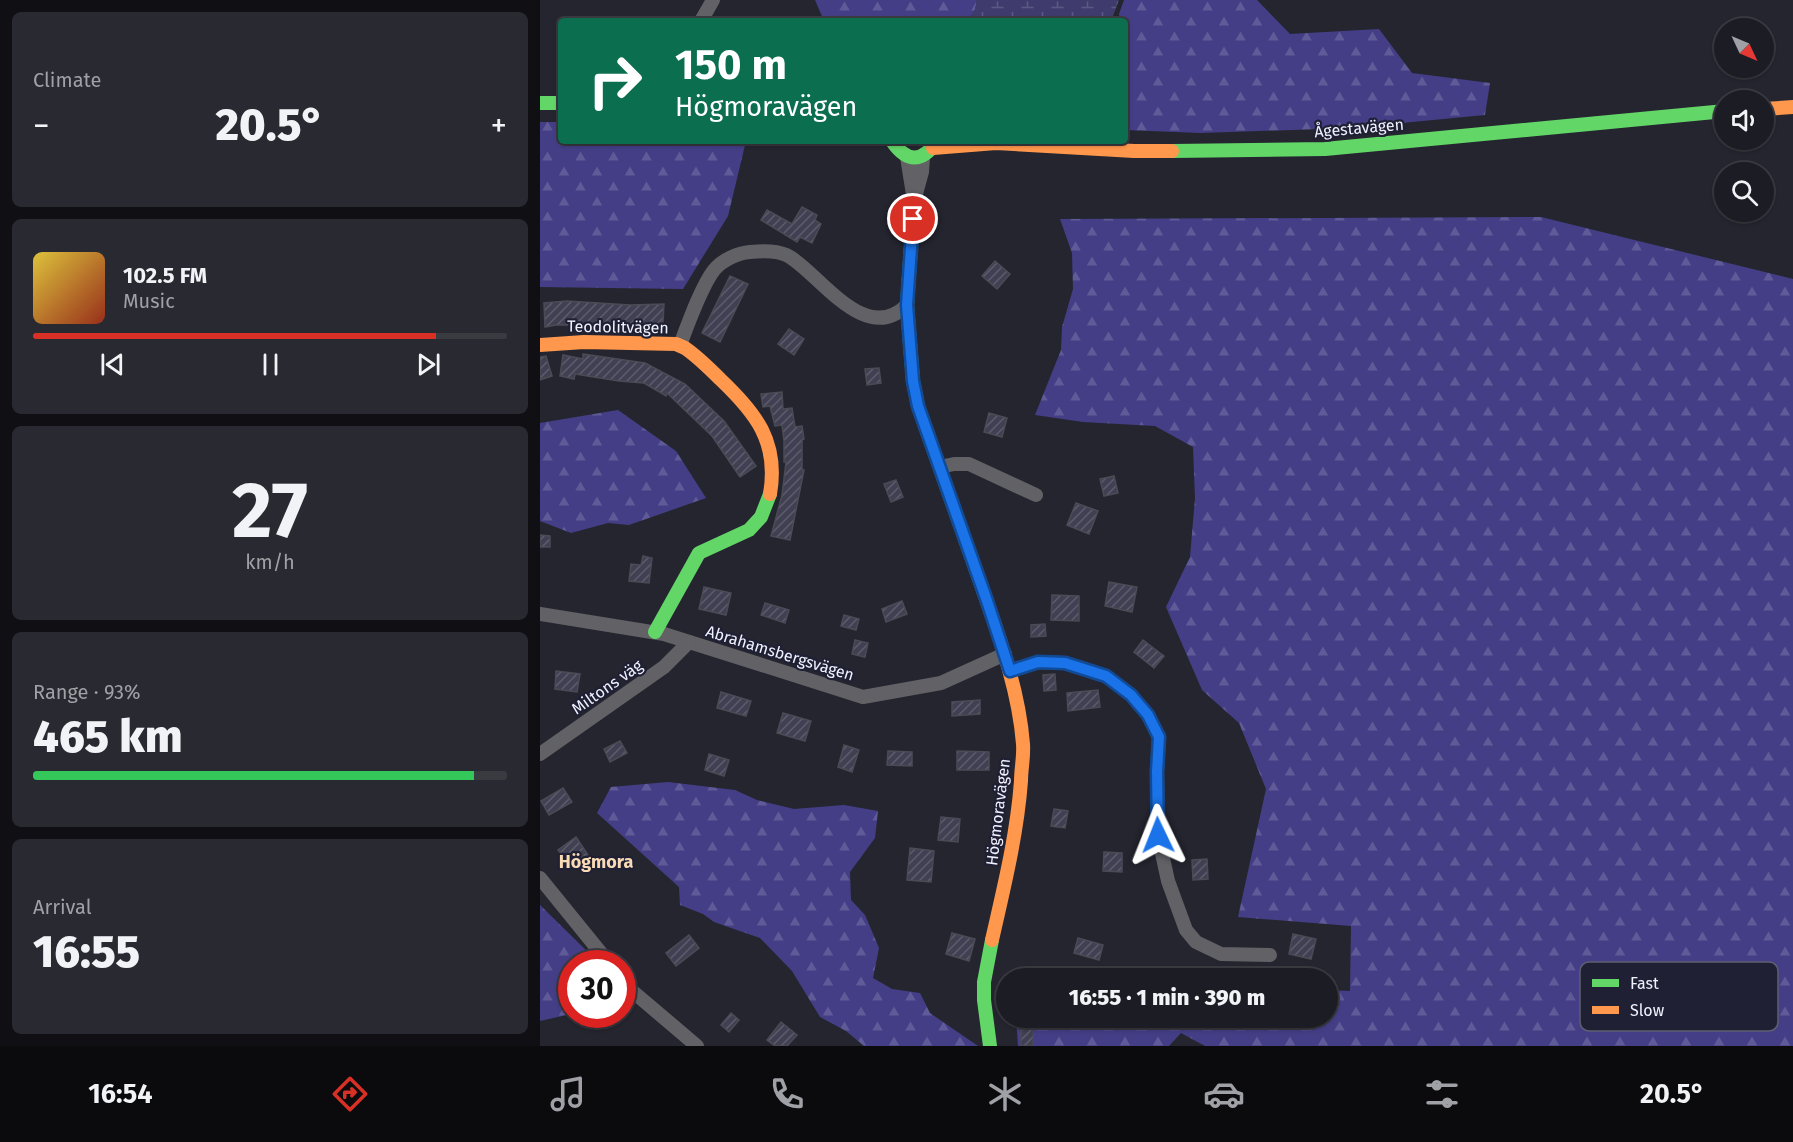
<!DOCTYPE html>
<html lang="en">
<head>
<meta charset="utf-8">
<style>
	body { margin:0; font-family:"Fira Sans",sans-serif; background:#292931; color:#f1f3f6; height:100vh; display:flex; flex-direction:column; font-size:22px; white-space:nowrap }
	* { box-sizing:border-box; margin:0 }
	p { font-size:20px; color:#a0a1a6 }
	.icon { flex:none; width:33px; height:33px; fill:none; stroke:currentColor; stroke-width:2; stroke-linecap:round; stroke-linejoin:round }
	.map { position:relative; flex:1; overflow:hidden }
	.drawer { display:flex; flex-direction:column; gap:12px; padding:12px; background:#0f0f14; width:540px }
	.drawer>* { flex:none }
	.hud { position:absolute; left:18px; top:18px; width:570px; height:126px; border-radius:6px; box-shadow:0 2px 4px #0004,0 0 0 2px #3a3a41; background:#0b6e4f; color:#fff; overflow:hidden }
	.needle { width:39px; rotate:134deg }
	.controls { position:absolute; left:1174px; top:18px; display:grid; gap:12px }
	.controls a { display:grid; place-items:center; width:60px; height:60px; border-radius:50%; background:#1c1c24; box-shadow:0 2px 4px #0004,0 0 0 2px #3a3a41; font-size:30px }
	.speed { position:absolute; left:18px; top:950px; display:flex; gap:12px; font-size:30px; font-weight:700; text-align:center }
	.speed>* { display:grid; place-content:center; width:78px; height:78px; border-radius:50%; background:#1c1c24; box-shadow:0 2px 4px #0004,0 0 0 2px #3a3a41; line-height:1 }
	.speed .limit { border:9px solid #d22; background:#fff; color:#111 }
	.pin { position:absolute; display:grid; place-items:center; width:51px; height:51px; color:#fff; margin:-26px; border:3px solid #fff; border-radius:50%; box-shadow:0 2px 6px #0007 }
	.me { position:absolute; width:66px; margin:-33px; rotate:358deg; stroke-linejoin:round; filter:drop-shadow(0 0 4px #0008) }
	.turn { display:flex; align-items:center; gap:21px; height:126px; padding:0 18px; font-size:27px }
	.turn .icon { width:78px; height:78px; stroke-width:2.5 }
	.turn b { display:block; font-size:42px; line-height:51px }
	.big { font-size:45px; font-weight:800; line-height:1.1 }
	.drawer .widget { flex:1; display:flex; flex-direction:column; justify-content:center; gap:9px; min-width:0; padding:0 21px; border-radius:9px; background:#292931 }
	.drawer .dial { align-items:center; gap:0 }
	.dial b { font-size:78px; line-height:1 }
	.song { display:flex; align-items:center; gap:18px }
	.cover { width:72px; height:72px; border-radius:9px; background:linear-gradient(135deg,hsl(50 70% 55%),hsl(10 70% 35%)) }
	.played { height:6px; border-radius:3px; background:linear-gradient(90deg,#d93025 85%,#3a3a41 85%) }
	.keys { display:flex; justify-content:space-around; direction:ltr }
	.heat { display:flex; justify-content:space-between; align-items:center; font-size:33px; direction:ltr }
	.charge { height:9px; border-radius:4px; background:linear-gradient(90deg,#34c759 93%,#3a3a41 0) }
	.trip { position:absolute; left:456px; top:968px; width:342px; height:60px; border-radius:30px; background:#1c1c24; box-shadow:0 2px 4px #0004,0 0 0 2px #3a3a41; font-weight:800; line-height:60px; text-align:center }
	.dock { display:flex; height:96px; justify-content:space-around; align-items:center; background:#0b0b0e; color:#a0a1a6 }
	.dock .icon { width:42px; height:42px }
	.dock .current { color:#d93025 }
	.dock b { font-size:27px; color:#f1f3f6 }
	main { display:flex; flex:1; min-height:0 }
	.map>svg:first-child { display:block }
</style>
</head>
<body>
<main>
<section class="drawer">
<div class="widget"><p>Climate</p>
<div class="heat"><a>−</a><b class="big">20.5°</b><a>+</a></div>
</div>
<div class="widget">
<div class="song"><i class="cover"></i><div><b>102.5 FM</b><p>Music</p></div></div>
<div class="played"></div>
<div class="keys"><svg class="icon" aria-label="previous" viewBox="0 0 24 24"><path d="M18 5L8 12l10 7zM5 5v14"/></svg><svg class="icon" aria-label="pause" viewBox="0 0 24 24"><path d="M8 5v14M16 5v14"/></svg><svg class="icon" aria-label="next" viewBox="0 0 24 24"><path d="M6 5l10 7-10 7zM19 5v14"/></svg></div>
</div>
<div class="widget dial"><b>27</b><p>km/h</p></div>
<div class="widget"><p>Range · 93%</p><b class="big">465 km</b><div class="charge"></div></div>
<div class="widget"><p>Arrival</p><b class="big">16:55</b></div>
</section>
<div class="map">
<svg width="1253" height="1046" viewBox="0 0 1253 1046">
	<defs>
		<pattern id="forest-firs" width="22" height="20" patternUnits="userSpaceOnUse" patternTransform="scale(1.5)"><rect width="22" height="20" fill="#443e86"/><path d="M5 1l3.5 6h-7zM16 11l3.5 6h-7z" fill="#5f5a98"/></pattern>
		<pattern id="wetland-marsh" width="20" height="14" patternUnits="userSpaceOnUse" patternTransform="scale(1.5)"><rect width="20" height="14" fill="#3f3c6d"/><path d="M1 5h8M5 5V1M11 12h8M15 12V8" fill="none" stroke="#5b5983"/></pattern>
		<pattern id="building-hatch" width="6" height="6" patternUnits="userSpaceOnUse" patternTransform="scale(1.5)"><rect width="6" height="6" fill="#414053"/><path d="M-1 1l2-2M0 6l6-6M5 7l2-2" fill="none" stroke="#5d5c6d"/></pattern>
	</defs>
	<rect width="100%" height="100%" fill="#252530"/>
	<g fill="url(#forest-firs)">
		<polygon points="275,0 437,0 435,10 428,21 284,21"/>
		<polygon points="584,0 717,0 750,34 839,29 872,73 950,83 945,115 809,128 661,133 585,130 587,58 585,21 580,21 579,14"/>
		<polygon points="0,122 21,122 21,141 206,141 188,216 143,289 0,287"/>
		<polygon points="1001,217 1253,279 1253,1046 665,1046 641,1033 629,1046 478,1046 476,1017 788,1017 788,990 810,991 811,926 698,917 726,789 699,723 662,690 626,607 650,557 655,498 653,447 615,426 543,422 495,415 521,350 522,327 533,289 532,253 520,219"/>
		<polygon points="78,410 136,451 166,498 89,525 68,523 31,533 0,521 0,423"/>
		<polygon points="128,782 195,790 217,800 254,809 304,805 338,811 335,838 310,872 311,900 325,915 339,948 333,978 352,989 380,993 390,1013 438,1046 324,1046 306,1031 280,1017 252,971 220,938 174,922 163,914 140,905 139,887 57,813 71,787"/>
		<polygon points="0,905 59,963 32,963 31,1014 0,1021"/>
	</g>
	<polygon fill="url(#wetland-marsh)" points="437,0 579,0 571,21 428,21 435,10"/>
	<g fill="url(#building-hatch)" stroke="#4b4b55" stroke-width="1.5">
		<polygon points="262,207 277,215 275,220 281,224 272,243 260,237 257,242 221,220 227,210 252,224"/>
		<polygon points="455,261 470,274 457,289 442,276"/>
		<polygon points="190,276 208,284 180,342 162,333"/>
		<polygon points="27,301 90,305 124,304 123,322 119,322 118,327 99,326 99,328 58,325 16,325 5,327 4,303"/>
		<polygon points="249,329 264,339 254,355 238,344"/>
		<polygon points="43,354 105,363 145,384 184,421 216,466 200,477 172,436 127,393 126,396 104,383 79,381 35,374 34,379 20,376 23,355 43,359"/>
		<polygon points="6,356 12,376 0,380 0,357"/>
		<polygon points="339,368 341,383 327,385 325,369"/>
		<polygon points="242,392 243,409 252,408 255,427 262,426 264,439 262,440 262,470 264,470 250,540 231,536 242,495 246,462 244,462 244,441 242,425 235,426 230,406 223,407 221,394"/>
		<polygon points="449,413 467,418 462,437 444,432"/>
		<polygon points="574,476 578,493 564,496 560,479"/>
		<polygon points="356,480 363,497 351,502 344,484"/>
		<polygon points="536,503 558,511 549,534 527,525"/>
		<polygon points="0,535 10,536 10,547 0,547"/>
		<polygon points="103,556 112,558 109,583 89,581 91,564 101,565"/>
		<polygon points="569,582 597,587 592,612 565,606"/>
		<polygon points="164,587 191,593 186,615 159,609"/>
		<polygon points="512,595 539,596 539,621 511,620"/>
		<polygon points="362,601 367,614 346,622 342,609"/>
		<polygon points="225,603 249,610 245,623 221,615"/>
		<polygon points="304,615 319,619 316,630 301,626"/>
		<polygon points="505,624 506,636 491,637 491,625"/>
		<polygon points="315,640 328,643 325,657 312,654"/>
		<polygon points="603,640 624,656 614,668 594,652"/>
		<polygon points="16,671 40,674 37,692 15,689"/>
		<polygon points="515,674 516,690 504,691 503,675"/>
		<polygon points="558,690 560,707 528,711 527,693"/>
		<polygon points="181,692 211,701 206,716 177,708"/>
		<polygon points="440,700 440,714 412,716 412,702"/>
		<polygon points="243,713 271,721 265,741 237,733"/>
		<polygon points="80,741 87,753 70,762 64,749"/>
		<polygon points="304,745 319,750 312,772 298,767"/>
		<polygon points="348,751 372,752 372,766 347,765"/>
		<polygon points="417,751 449,752 449,770 417,770"/>
		<polygon points="169,754 189,760 184,776 165,770"/>
		<polygon points="23,788 32,802 9,815 1,801"/>
		<polygon points="514,809 528,811 525,828 511,826"/>
		<polygon points="401,817 420,819 418,842 398,840"/>
		<polygon points="36,837 48,855 30,868 18,850"/>
		<polygon points="370,848 394,851 391,882 367,880"/>
		<polygon points="564,852 582,853 582,872 563,871"/>
		<polygon points="667,859 668,879 653,880 652,860"/>
		<polygon points="412,933 435,939 429,961 406,954"/>
		<polygon points="753,934 776,939 771,959 749,954"/>
		<polygon points="149,935 159,948 136,966 126,953"/>
		<polygon points="538,938 563,945 559,960 534,953"/>
		<polygon points="191,1013 199,1020 189,1032 181,1025"/>
		<polygon points="481,1017 494,1017 493,1046 481,1046"/>
		<polygon points="241,1022 257,1035 247,1046 235,1046 227,1040"/>
	</g>
	<g fill="none" stroke-linecap="round" stroke-linejoin="round">
		<g stroke="#616166" stroke-width="14">
			<polyline points="161,21 173,0"/>
			<polyline points="367,157 374,201 382,172 383,157"/>
			<path d="M140,345c8,-21 21,-58 34,-75 8,-10 24,-17 36,-18 13,-1 29,-2 40,5 32,20 76,89 117,48"/>
			<polyline points="400,467 414,464 429,464 496,495"/>
			<polyline points="0,614 124,634 323,697 401,683 465,654"/>
			<polyline points="470,671 498,662 525,663 566,676 591,695 608,715 619,737 617,772 618,835 628,881 646,930 656,942 681,954 730,955"/>
			<polyline points="0,754 124,667 149,642"/>
			<polyline points="0,878 69,963"/>
			<polyline points="82,980 91,990 157,1046"/>
		</g>
		<g stroke="#63d668" stroke-width="14">
			<polyline points="0,103 21,103"/>
			<path d="M352,141c15,22 30,22 45,0"/>
			<polyline points="632,151 785,149 1185,111"/>
			<polyline points="374,201 367,305 373,381 378,406 444,593"/>
			<polyline points="115,632 159,553 209,530 221,517 230,494"/>
			<polyline points="450,1046 444,1000 444,982 452,940"/>
		</g>
		<g stroke="#ff974d" stroke-width="14">
			<polyline points="1224,109 1253,107"/>
			<polyline points="393,148 456,143 594,151 632,151"/>
			<path d="M0,345l44,-3 92,2 9,4c13,9 24,20 35,31 36,34 59,63 50,115"/>
			<path d="M444,593c17,49 35,99 39,151 1,12 -2,25 -2,37 -4,54 -17,106 -29,159"/>
		</g>
	</g>
	<g fill="none" stroke-linecap="round" stroke-linejoin="round">
		<g stroke="#114b97" stroke-width="15">
			<polyline id="route" points="373,219 367,305 373,381 378,406 447,601 470,671 498,662 525,663 566,676 591,695 608,715 619,737 617,772 618,835"/>
		</g>
		<use href="#route" stroke="#1a73e8" stroke-width="10"/>
	</g>
	<g text-anchor="middle" dominant-baseline="central" stroke-width="4.5" stroke-linejoin="round" paint-order="stroke">
		<g font-size="16" fill="#f1f2fe" stroke="#202035">
			<text transform="translate(819 128) rotate(-5)">Ågestavägen</text>
			<text transform="translate(78 327) rotate(1)">Teodolitvägen</text>
			<text transform="translate(240 653) rotate(17)">Abrahamsbergsvägen</text>
			<text transform="translate(67 687) rotate(-35)">Miltons väg</text>
			<text transform="translate(458 812) rotate(-83)">Högmoravägen</text>
		</g>
		<g font-size="18" font-weight="bold" fill="#f8dab4" stroke="#202035">
			<text x="56" y="862">Högmora</text>
		</g>
	</g>
	<rect x="1040" y="962" width="198" height="69" rx="9" fill="#202035" stroke="#5f5f71" stroke-width="1.5"/>
	<rect x="1052" y="979" width="27" height="8" fill="#63d668"/>
	<rect x="1052" y="1006" width="27" height="8" fill="#ff974d"/>
	<g font-size="16" fill="#f1f2fe">
		<text x="1090" y="989">Fast</text>
		<text x="1090" y="1016">Slow</text>
	</g>
</svg>
<div class="controls">
<a><svg class="needle" viewBox="-14 -14 28 28"><path d="M0-13l5 13h-10z" fill="#e53935"/><path d="M0 13l5-13h-10z" fill="#a0a1a6"/></svg></a>
<a><svg class="icon" aria-label="sound" viewBox="0 0 24 24"><path d="M4 9h4l5-4v14l-5-4H4zM17 9q2 3 0 6"/></svg></a>
<a><svg class="icon" aria-label="search" viewBox="0 0 24 24"><circle cx="10" cy="10" r="6"/><path d="M15 15l6 6"/></svg></a>
</div>
<div class="speed"><div class="limit">30</div></div>
<div class="pin" style="left:373px;top:219px;background:#d93025"><svg class="icon" aria-label="arrive" viewBox="0 0 24 24"><path d="M6 21V4h12l-3 4 3 4H6"/></svg></div>
<svg class="me" style="left:618px;top:835px" viewBox="-20 -20 40 40"><path d="M0-17L14 15 0 8-14 15z" fill="#1a73e8" stroke="#fff" stroke-width="4"/></svg>
<div class="trip">16:55 · 1 min · 390 m</div>
<div class="hud">
<div class="turn"><svg class="icon" aria-label="right" viewBox="0 0 24 24"><path d="M7 20v-9h11M14 6l5 5-5 5"/></svg><div><b>150 m</b>Högmoravägen</div></div>
</div>
</div>
</main>
<nav class="dock">
<b>16:54</b>
<svg class="icon current" aria-label="directions" viewBox="0 0 24 24"><path d="M12 3l9 9-9 9-9-9zM9 14v-3h6M13 9l2 2-2 2"/></svg>
<svg class="icon" aria-label="music" viewBox="0 0 24 24"><path d="M9 18V5l10-2v13"/><circle cx="6" cy="18" r="3"/><circle cx="16" cy="16" r="3"/></svg>
<svg class="icon" aria-label="phone" viewBox="0 0 24 24"><path d="M5 4h4l2 5-3 2q2 4 5 5l2-3 5 2v4C11 20 4 13 5 4z"/></svg>
<svg class="icon" aria-label="climate" viewBox="0 0 24 24"><path d="M12 3v18M4 7l16 10M4 17L20 7"/></svg>
<svg class="icon" aria-label="car" viewBox="0 0 24 24"><path d="M5 17H2v-5l4-1 3-4h7l3 4 3 1v5h-3M9 17h6M6 11h13"/><circle cx="7" cy="17" r="2"/><circle cx="17" cy="17" r="2"/></svg>
<svg class="icon" aria-label="filters" viewBox="0 0 24 24"><path d="M4 7h16M4 17h16"/><circle cx="9" cy="7" r="2"/><circle cx="15" cy="17" r="2"/></svg>
<b>20.5°</b>
</nav>
</body>
</html>
